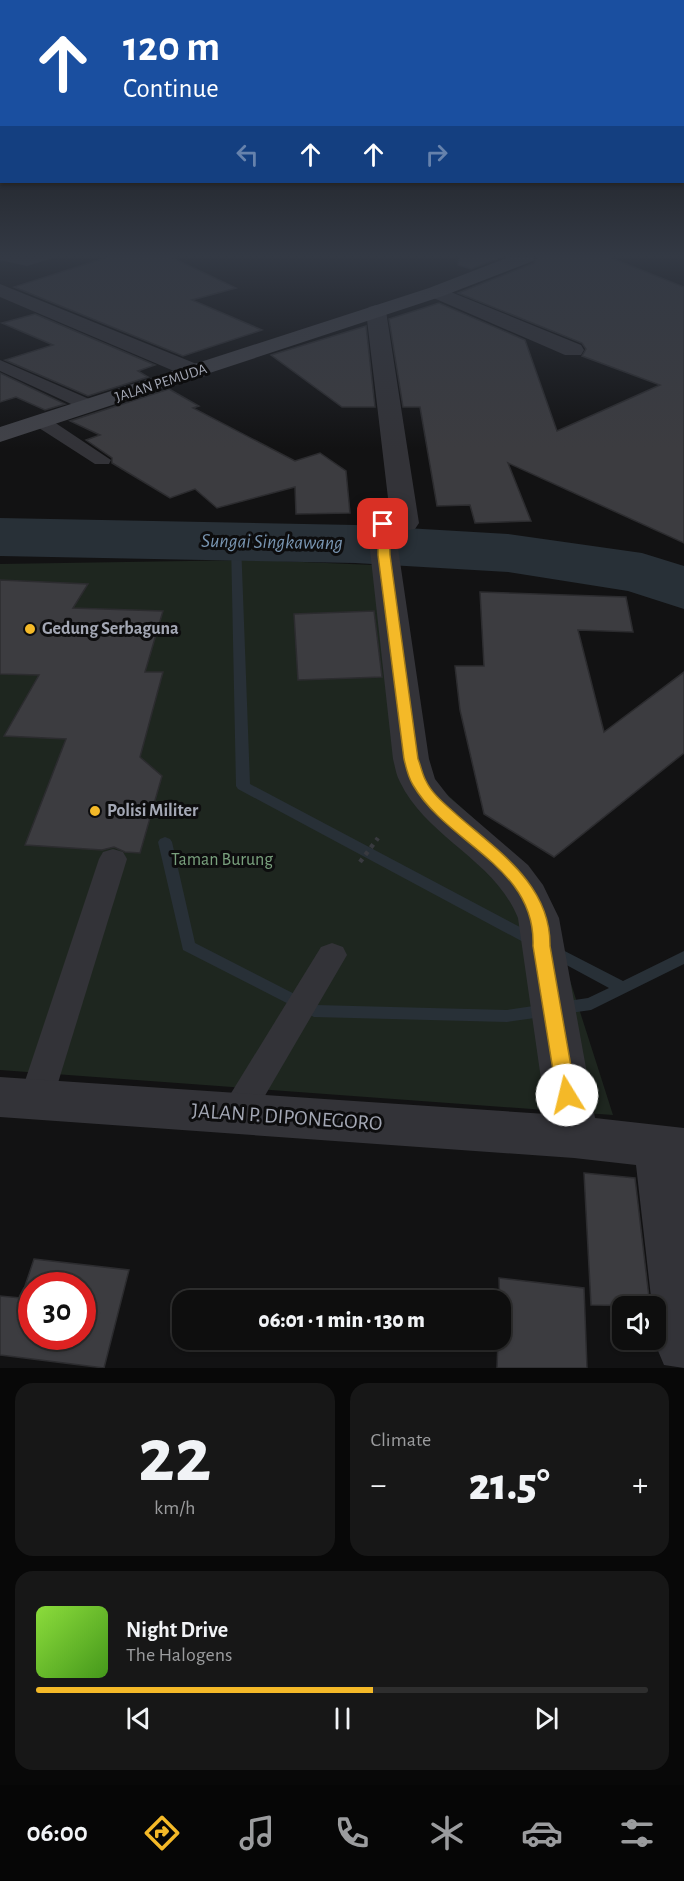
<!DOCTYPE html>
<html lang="en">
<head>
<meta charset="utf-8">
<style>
	body { margin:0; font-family:"Alegreya Sans",sans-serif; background:#171717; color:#f1f3f6; height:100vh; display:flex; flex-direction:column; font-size:22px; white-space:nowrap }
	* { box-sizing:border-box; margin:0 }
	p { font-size:20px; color:#9b9c9e }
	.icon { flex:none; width:33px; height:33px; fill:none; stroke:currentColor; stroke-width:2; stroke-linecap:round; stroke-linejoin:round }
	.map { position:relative; height:1368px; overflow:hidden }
	.panel { display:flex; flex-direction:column; gap:15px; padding:15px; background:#080808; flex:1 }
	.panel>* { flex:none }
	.banner { position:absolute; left:0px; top:0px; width:684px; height:183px; box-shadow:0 2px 4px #0004,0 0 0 2px #2e2e2e; background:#1a4fa0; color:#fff; overflow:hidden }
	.controls { position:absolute; left:612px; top:1296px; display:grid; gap:12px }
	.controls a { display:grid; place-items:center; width:54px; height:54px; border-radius:12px; background:#0e0e0e; box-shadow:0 2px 4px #0004,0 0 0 2px #2e2e2e; font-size:30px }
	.speed { position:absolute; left:18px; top:1272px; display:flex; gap:12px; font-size:30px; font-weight:700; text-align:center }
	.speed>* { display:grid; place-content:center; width:78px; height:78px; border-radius:50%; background:#0e0e0e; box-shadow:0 2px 4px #0004,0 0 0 2px #2e2e2e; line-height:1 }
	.speed .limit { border:9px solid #d22; background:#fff; color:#111 }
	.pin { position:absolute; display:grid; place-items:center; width:51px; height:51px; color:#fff; margin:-26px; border-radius:12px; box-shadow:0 3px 9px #0006 }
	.me { position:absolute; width:66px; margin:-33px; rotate:351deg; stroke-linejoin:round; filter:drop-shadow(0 0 4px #0008) }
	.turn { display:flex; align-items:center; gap:21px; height:126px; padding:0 24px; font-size:27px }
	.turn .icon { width:78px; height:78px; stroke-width:2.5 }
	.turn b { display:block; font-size:42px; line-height:51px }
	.lanes { display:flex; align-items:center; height:57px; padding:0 24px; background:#0003; justify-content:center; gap:30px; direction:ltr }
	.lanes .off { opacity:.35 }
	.big { font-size:45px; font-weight:800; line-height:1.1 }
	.panel .tile { flex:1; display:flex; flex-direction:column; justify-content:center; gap:9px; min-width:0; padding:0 21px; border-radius:18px; background:#171717 }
	.panel .dial { align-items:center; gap:0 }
	.dial b { font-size:78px; line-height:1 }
	.song { display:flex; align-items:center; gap:18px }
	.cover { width:72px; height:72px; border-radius:9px; background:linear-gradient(135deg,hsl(90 70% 55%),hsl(100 70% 35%)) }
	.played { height:6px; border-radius:3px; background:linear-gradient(90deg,#f4b928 55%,#2e2e2e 55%) }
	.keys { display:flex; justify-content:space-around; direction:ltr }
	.heat { display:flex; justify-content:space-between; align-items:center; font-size:33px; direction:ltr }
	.panel .tiles { flex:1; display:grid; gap:15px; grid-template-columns:1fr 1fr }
	.tile:last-child { grid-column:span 2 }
	.trip { position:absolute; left:172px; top:1290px; width:339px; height:60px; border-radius:18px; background:#0e0e0e; box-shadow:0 2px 4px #0004,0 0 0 2px #2e2e2e; font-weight:800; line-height:60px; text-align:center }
	.tabs { display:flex; height:96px; justify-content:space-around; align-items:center; background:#060606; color:#9b9c9e }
	.tabs .icon { width:42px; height:42px }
	.tabs .active { color:#f4b928 }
	.tabs b { font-size:27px; color:#f1f3f6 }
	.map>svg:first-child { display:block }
</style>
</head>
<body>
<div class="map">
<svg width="684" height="1368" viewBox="0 0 684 1368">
	<rect width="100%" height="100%" fill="#121213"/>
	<polygon fill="#1e261f" points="251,560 398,566 429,778 525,865 551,921 613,1115 0,1070 0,564"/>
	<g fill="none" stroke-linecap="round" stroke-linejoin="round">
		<g fill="#283037" fill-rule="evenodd">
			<polygon points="236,539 241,542 250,784 537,936 540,940 537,944 532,946 527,944 238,789 236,786 231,542"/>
			<polygon points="165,837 170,839 172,842 195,943 316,1005 507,1010 588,998 609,988 548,955 545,951 548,947 553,945 623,981 684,951 684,964 591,1010 507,1022 314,1017 183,950 158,842 160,839"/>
		</g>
		<polygon fill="#283037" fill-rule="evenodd" points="0,518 355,525 508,534 642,553 684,566 684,609 628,591 508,572 355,563 0,556"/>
	</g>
	<g fill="#3c3c40" stroke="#2c2c2f" stroke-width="1.5" fill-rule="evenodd">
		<polygon points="108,257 171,257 236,288 192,300 262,330 183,356 14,287"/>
		<polygon points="459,257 502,257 471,269 458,265"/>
		<polygon points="537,257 609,257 684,287 684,543 508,463 531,521 475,523 470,505 437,506 420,407 403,407 389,319 439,303 525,340 557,431 660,385 582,356 586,349 582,343 458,293 534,263"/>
		<polygon points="35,314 155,365 138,371 148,377 88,396 5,360 53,345 2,323"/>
		<polygon points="366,326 375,407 342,407 271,355"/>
		<polygon points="0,373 65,404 45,410 16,397 0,402"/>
		<polygon points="169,389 199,406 193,408 295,461 320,453 346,471 350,513 296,514 295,487 217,508 195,489 170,498 112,463 112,458 86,440 100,435 70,421"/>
		<polygon points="0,580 88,584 73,608 163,611 145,672 163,672 140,757 162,776 140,853 125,852 114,847 102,850 25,845 66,739 4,736 39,675 0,674"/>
		<polygon points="480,592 626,597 633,632 578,630 604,732 684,672 684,753 554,857 484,814 460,710 455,666 484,666"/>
		<polygon points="374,611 382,677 298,680 294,614"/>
		<polygon points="584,1173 635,1178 650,1306 591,1305"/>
		<path d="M34,1259l95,11 -25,98 -104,-13v-59l21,2zM32,1286h50v50h-50z"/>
		<polygon points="499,1278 584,1288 587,1368 497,1368 498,1340 501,1340"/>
	</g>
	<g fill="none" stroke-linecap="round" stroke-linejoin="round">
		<polyline stroke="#393a3f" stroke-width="4.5" stroke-dasharray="4 5" stroke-linecap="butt" points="360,862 378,838"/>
		<g fill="#333338" fill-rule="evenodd">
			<polygon points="0,257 56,257 27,266 0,260"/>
			<polygon points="0,360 96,402 99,406 90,411 84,410 0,371"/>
			<polygon points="42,417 48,418 111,460 109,464 95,464 36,426 33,422"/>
			<polygon points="113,849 123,852 127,859 53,1099 48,1109 36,1113 24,1109 19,1099 99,859 103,852"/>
			<polygon points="332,943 343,947 347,955 249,1123 237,1128 225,1123 220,1113 225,1103 321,947"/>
		</g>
		<g fill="#333338" fill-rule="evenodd">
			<polygon points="0,284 204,367 207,372 204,377 188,377 0,297"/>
			<polygon points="436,286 581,345 584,350 581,355 565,355 429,296 426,292"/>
			<path d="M376,305l7,2 3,4 33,212 -4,6 -18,3v9l32,218 6,20 14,18 79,68 15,20 16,33 36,200 89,10v240l-20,-3 -8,-19v-40h-4l-16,-141 -62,-7 -574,-41v-40l546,37 -28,-196c-23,-58 -91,-80 -118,-136 -4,-7 -5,-16 -7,-23l-24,-218v-17l4,-6 17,-3 -24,-204 3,-4z"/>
		</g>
		<polygon fill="#414248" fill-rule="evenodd" points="509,257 535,257 533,261 443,296 0,442 0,427 429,288"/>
	</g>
	<linearGradient id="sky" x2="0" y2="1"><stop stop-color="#0a0a0a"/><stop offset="0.57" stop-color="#333944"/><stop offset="1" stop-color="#333944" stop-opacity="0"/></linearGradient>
	<rect width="684" height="449" fill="url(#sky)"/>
	<path fill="#f4b928" stroke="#9f781a" stroke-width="1.5" d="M383,521l6,3 1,31 28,204c3,7 4,15 8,22 6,13 20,24 31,34 41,36 94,70 93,131l26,149 -2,5 -7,3 -7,-3 -3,-5 -24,-149c3,-80 -85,-101 -120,-161 -5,-8 -7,-18 -9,-26l-26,-204v-31z"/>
	<g fill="#f4b928" stroke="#0d0d0e" stroke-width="2">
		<circle cx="30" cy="629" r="6"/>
		<circle cx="95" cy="811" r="6"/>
	</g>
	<g text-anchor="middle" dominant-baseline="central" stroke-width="6" stroke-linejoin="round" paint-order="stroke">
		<g font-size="15" fill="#a3a7b4" stroke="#0d0d0e">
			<text transform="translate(161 383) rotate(-18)">JALAN PEMUDA</text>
		</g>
		<g font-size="18" font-weight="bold" fill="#a3a7b4" stroke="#0d0d0e" text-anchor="start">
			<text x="42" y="629">Gedung Serbaguna</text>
			<text x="107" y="811">Polisi Militer</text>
		</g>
		<g font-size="18" fill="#79a07d" stroke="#0d0d0e">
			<text x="222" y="860">Taman Burung</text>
		</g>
		<g font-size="20" font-style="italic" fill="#7894b0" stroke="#0d0d0e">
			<text transform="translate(272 542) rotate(1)">Sungai Singkawang</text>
		</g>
		<g font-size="21" fill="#a3a7b4" stroke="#0d0d0e">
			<text transform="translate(287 1117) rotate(4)">JALAN P. DIPONEGORO</text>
		</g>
	</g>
</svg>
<div class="controls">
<a><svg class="icon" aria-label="sound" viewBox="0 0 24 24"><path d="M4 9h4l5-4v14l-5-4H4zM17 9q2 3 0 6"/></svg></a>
</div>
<div class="speed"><div class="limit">30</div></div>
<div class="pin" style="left:383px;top:524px;background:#d93025"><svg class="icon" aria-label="arrive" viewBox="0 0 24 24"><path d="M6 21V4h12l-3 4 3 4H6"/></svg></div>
<svg class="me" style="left:567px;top:1095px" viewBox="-20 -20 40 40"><circle r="19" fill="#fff"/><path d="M0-13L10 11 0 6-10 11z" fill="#f4b928"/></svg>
<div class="trip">06:01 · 1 min · 130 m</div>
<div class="banner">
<div class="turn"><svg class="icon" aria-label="ahead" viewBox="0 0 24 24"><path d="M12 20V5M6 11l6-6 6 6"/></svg><div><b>120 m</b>Continue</div></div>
<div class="lanes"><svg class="icon off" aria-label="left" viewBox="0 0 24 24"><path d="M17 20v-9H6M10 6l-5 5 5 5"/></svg><svg class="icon" aria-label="ahead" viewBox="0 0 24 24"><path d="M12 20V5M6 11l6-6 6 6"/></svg><svg class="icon" aria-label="ahead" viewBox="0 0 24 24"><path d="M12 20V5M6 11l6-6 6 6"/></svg><svg class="icon off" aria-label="right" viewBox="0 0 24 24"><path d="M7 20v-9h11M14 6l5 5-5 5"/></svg></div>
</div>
</div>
<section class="panel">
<div class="tiles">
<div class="tile dial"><b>22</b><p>km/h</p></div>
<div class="tile"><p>Climate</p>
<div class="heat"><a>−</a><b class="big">21.5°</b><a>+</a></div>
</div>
<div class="tile">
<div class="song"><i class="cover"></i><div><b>Night Drive</b><p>The Halogens</p></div></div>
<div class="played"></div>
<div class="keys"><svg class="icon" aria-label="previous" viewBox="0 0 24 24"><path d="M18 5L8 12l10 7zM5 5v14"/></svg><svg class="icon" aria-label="pause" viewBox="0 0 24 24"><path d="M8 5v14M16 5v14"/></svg><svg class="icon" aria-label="next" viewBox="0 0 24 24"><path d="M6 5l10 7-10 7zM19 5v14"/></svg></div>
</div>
</div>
</section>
<nav class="tabs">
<b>06:00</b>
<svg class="icon active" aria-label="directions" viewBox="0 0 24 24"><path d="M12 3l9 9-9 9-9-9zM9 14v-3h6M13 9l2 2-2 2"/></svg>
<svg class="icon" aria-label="music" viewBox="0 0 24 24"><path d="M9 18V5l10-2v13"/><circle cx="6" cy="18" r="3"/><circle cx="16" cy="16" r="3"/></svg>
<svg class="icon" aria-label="phone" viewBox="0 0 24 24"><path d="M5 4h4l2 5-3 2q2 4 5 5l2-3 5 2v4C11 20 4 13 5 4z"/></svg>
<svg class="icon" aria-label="climate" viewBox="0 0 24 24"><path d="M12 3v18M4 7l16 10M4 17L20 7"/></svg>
<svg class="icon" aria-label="car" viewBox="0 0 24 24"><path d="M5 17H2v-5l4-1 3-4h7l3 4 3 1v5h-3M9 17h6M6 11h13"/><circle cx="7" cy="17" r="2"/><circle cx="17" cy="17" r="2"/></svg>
<svg class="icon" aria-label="filters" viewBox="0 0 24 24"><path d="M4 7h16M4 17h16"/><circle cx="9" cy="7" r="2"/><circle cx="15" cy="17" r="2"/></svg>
</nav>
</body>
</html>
